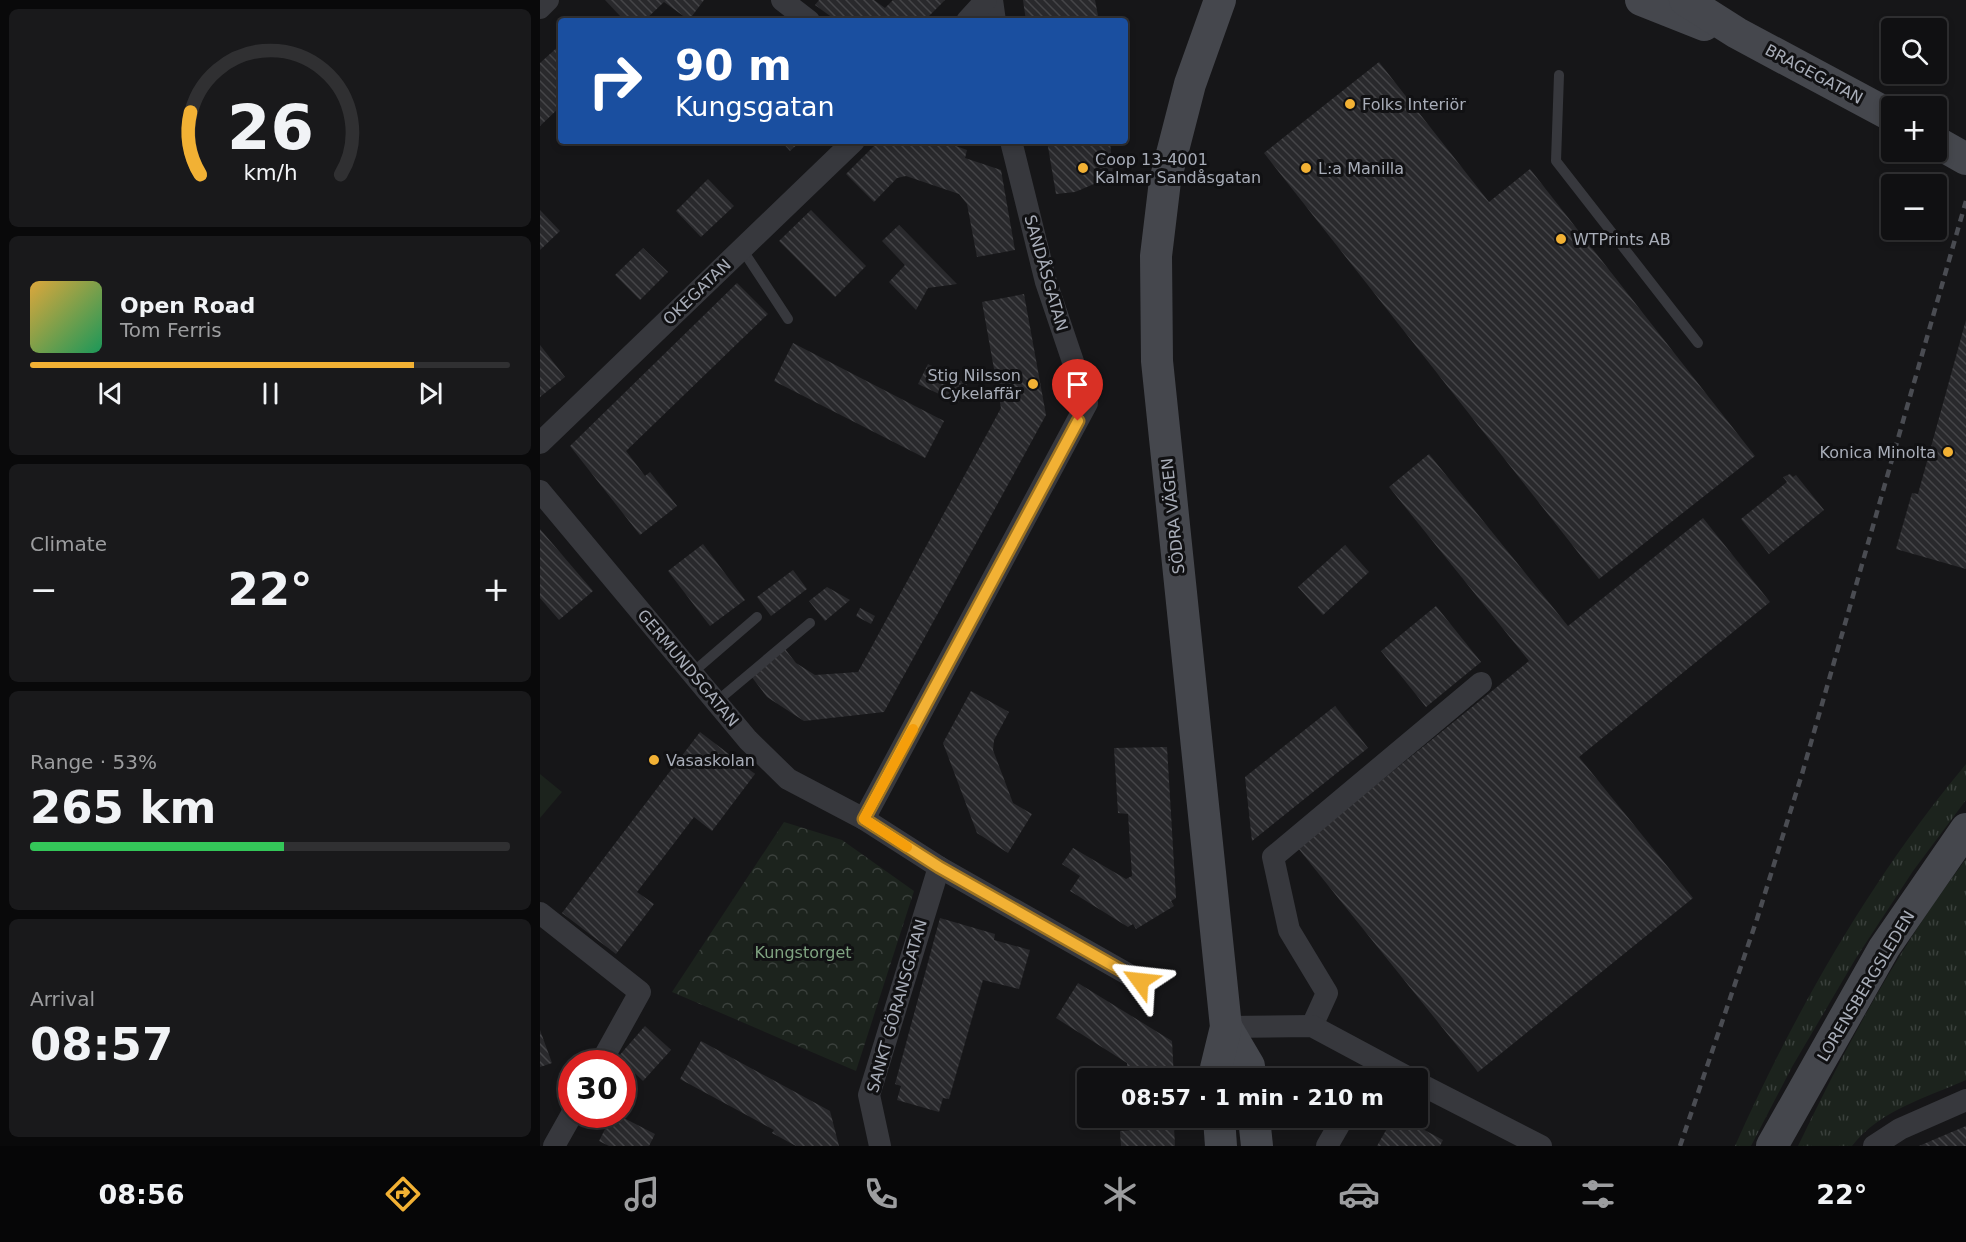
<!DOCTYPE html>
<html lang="en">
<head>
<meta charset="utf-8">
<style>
	body { margin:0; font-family:"DejaVu Sans",sans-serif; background:#19191b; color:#f1f3f6; height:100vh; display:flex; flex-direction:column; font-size:22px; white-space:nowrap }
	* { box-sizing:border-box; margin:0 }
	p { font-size:20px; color:#9c9d9f }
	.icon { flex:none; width:33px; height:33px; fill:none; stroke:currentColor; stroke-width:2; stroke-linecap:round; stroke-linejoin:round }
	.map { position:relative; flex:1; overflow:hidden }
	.panel { display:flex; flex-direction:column; gap:9px; padding:9px; background:#09090a; width:540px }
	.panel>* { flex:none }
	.hud { position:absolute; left:18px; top:18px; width:570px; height:126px; border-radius:6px; box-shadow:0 3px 9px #0003,0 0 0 2px #303032; background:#1a4fa0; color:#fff; overflow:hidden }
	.controls { position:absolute; left:1341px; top:18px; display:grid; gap:12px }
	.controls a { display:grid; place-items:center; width:66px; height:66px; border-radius:6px; background:#101012; box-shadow:0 3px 9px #0003,0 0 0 2px #303032; font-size:30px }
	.speed { position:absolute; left:18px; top:1050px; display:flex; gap:12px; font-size:30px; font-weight:700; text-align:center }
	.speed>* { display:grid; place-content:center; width:78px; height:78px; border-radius:50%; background:#101012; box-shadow:0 3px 9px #0003,0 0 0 2px #303032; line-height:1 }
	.speed .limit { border:9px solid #d22; background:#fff; color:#111 }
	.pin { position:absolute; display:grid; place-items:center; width:51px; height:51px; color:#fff; margin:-62px -26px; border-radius:50% 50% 50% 0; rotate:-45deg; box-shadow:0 0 6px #0007 }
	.pin .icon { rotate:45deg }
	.me { position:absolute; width:66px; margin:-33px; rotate:300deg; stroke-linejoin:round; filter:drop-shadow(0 0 4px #0008) }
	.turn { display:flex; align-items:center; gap:21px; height:126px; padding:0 18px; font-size:27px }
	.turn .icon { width:78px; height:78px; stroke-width:2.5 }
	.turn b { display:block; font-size:42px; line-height:51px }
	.big { font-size:45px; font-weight:700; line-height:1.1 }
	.panel .widget { flex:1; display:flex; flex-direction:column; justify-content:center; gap:9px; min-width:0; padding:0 21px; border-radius:9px; background:#19191b }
	.panel .dial { align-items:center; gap:0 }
	.dial svg { height:156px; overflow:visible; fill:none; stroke:#303032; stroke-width:7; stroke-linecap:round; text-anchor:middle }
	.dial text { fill:#f1f3f6; stroke:none }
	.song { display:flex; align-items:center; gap:18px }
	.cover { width:72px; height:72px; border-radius:9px; background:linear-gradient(135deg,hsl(40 70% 55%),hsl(150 70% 35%)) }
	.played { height:6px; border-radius:3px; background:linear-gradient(90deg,#f2b134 80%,#303032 80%) }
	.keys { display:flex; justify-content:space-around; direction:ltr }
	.heat { display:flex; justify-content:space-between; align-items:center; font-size:33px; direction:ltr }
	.charge { height:9px; border-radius:4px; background:linear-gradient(90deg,#34c759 53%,#303032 0) }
	.trip { position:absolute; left:537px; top:1068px; width:351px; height:60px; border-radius:6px; background:#101012; box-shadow:0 3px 9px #0003,0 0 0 2px #303032; font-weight:700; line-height:60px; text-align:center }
	.menu { display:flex; height:96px; justify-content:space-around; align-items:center; background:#060607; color:#9c9d9f }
	.menu .icon { width:42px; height:42px }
	.menu .current { color:#f2b134 }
	.menu b { font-size:27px; color:#f1f3f6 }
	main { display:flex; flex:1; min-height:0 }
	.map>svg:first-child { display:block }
</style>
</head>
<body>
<main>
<section class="panel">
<div class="widget dial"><svg viewBox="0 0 100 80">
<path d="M14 69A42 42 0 1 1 86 69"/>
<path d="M14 69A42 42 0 0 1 9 37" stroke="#f2b134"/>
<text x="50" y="56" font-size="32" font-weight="700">26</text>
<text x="50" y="72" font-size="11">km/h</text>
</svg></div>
<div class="widget">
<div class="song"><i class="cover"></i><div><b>Open Road</b><p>Tom Ferris</p></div></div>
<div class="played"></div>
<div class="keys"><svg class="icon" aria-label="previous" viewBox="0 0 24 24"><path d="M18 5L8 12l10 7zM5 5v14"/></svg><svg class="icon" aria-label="pause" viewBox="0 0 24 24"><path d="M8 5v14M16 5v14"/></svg><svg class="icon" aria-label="next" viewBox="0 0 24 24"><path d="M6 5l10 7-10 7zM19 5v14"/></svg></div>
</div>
<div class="widget"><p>Climate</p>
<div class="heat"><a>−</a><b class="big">22°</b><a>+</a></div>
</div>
<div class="widget"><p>Range · 53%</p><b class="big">265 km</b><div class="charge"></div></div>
<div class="widget"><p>Arrival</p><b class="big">08:57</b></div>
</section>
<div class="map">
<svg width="1426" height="1146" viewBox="0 0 1426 1146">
	<defs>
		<pattern id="grass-tufts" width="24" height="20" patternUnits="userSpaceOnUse" patternTransform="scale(1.5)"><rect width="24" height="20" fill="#1c231d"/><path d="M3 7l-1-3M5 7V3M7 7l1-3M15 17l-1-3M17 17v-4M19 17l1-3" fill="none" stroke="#3a403c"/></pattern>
		<pattern id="park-crowns" width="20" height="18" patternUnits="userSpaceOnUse" patternTransform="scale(1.5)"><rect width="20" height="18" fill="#1c231d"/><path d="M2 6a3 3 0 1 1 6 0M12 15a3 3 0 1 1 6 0" fill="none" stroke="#3a403c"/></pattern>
		<pattern id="building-back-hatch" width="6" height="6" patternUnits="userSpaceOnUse" patternTransform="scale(1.5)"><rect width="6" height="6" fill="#29292c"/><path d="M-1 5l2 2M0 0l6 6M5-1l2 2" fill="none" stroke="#454548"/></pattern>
	</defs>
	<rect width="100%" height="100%" fill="#161618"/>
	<g fill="url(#grass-tufts)">
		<path d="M1426,764v36l-53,71 -57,87 -64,109 -41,79h-16c60,-135 136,-268 231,-382z"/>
		<path d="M1426,859v221c-40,18 -86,30 -114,66h-54c48,-100 101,-199 168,-287z"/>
	</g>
	<polygon fill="url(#park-crowns)" points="244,822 302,840 374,891 316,1071 132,992"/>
	<polygon fill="#1c231d" points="0,774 22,792 0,818"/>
	<g fill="url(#building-back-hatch)">
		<polygon points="65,0 164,0 149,20 124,2 104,21 85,21"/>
		<polygon points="279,0 334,0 345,8 353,0 405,0 384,21 297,21 275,5"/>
		<polygon points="483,0 555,0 559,21 486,21"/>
		<polygon points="21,44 21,106 0,126 0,63"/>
		<polygon points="839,62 949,202 990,169 1215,456 1059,579 724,153"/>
		<polygon points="241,141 261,141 250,151"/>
		<polygon points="339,141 402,141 427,150 425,158 461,170 475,250 437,257 427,204 419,194 366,176 357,178 334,202 306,174"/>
		<polygon points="507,141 570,141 573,176 535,192 516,194"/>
		<polygon points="168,179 194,206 161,237 136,211"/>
		<polygon points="0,210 20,231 0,250"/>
		<polygon points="271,210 326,266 295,297 239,241"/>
		<polygon points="359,225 417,284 388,288 376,310 349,282 365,265 342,241"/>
		<polygon points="103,248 128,272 100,300 75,275"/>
		<polygon points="197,283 228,314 86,451 105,476 110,472 137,506 100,535 30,446"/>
		<polygon points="484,294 506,415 344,712 264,721 227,697 211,676 245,649 256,663 275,675 318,672 461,408 442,302"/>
		<polygon points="1426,320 1426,569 1356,549 1372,493 1378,494"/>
		<polygon points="253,343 404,421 385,458 234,381"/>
		<polygon points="0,345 25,377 0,397"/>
		<polygon points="388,364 427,384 418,403 378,384"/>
		<polygon points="889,454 1028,626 1163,518 1230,602 1039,757 1153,898 938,1072 758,848 989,661 849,487"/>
		<polygon points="1250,474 1253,477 1256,475 1284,510 1229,554 1201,519 1247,482 1243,477"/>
		<polygon points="0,529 53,591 19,620 0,598"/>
		<polygon points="163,544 205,600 170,626 128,571"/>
		<polygon points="805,545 829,572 783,615 758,587"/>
		<polygon points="253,570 267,589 231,616 217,597"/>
		<polygon points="287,587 310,600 285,621 269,601"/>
		<polygon points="896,606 941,662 886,707 841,651"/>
		<polygon points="320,608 335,616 331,624 316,616"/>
		<polygon points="431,691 469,712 454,740 453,750 473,803 492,814 468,853 437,833 403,743"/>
		<polygon points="795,706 828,748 712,841 705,777"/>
		<polygon points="160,732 215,774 172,831 154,817 97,892 114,904 76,954 22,913"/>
		<polygon points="627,747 636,898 631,901 634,906 596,929 593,924 588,927 530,891 540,876 522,864 533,848 586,879 592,876 588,814 578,813 574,748"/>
		<polygon points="400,918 455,934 454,940 490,950 479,989 443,980 409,1099 403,1098 399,1112 357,1100 361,1086 355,1084"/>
		<polygon points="538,983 632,1041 634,1078 588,1078 587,1063 516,1018"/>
		<polygon points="105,1026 131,1050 103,1081 78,1057"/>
		<polygon points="0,1030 12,1063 0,1067"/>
		<polygon points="161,1041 290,1111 299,1146 256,1146 232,1133 234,1130 140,1079"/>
		<polygon points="66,1114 76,1114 115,1134 109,1146 69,1146 59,1141 66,1127 61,1124"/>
		<polygon points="853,1118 862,1118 903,1140 900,1146 837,1146"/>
		<polygon points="1426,1126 1426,1146 1379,1146 1400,1137"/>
		<polygon points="634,1127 635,1146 581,1146 580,1131"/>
	</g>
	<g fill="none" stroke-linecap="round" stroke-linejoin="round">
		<g stroke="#37383d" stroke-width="10">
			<polyline points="1019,75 1016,161 1158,343"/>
			<polyline points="202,249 248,319"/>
			<polyline points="152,673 217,617"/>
			<polyline points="176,702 270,623"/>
		</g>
		<g stroke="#37383d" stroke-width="22">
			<polyline points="242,0 269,21"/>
			<polyline points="452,0 455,21"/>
			<polyline points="0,8 8,0"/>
			<polyline points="427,21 446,0"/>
			<polyline points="0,443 314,141"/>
			<polyline points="0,491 208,740 248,779 324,819 399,867 600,981"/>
			<polyline points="324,819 547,403 506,282 471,141"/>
			<polyline points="0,913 100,992 60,1064"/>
			<polyline points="772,1026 787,993 749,930 733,857 941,683"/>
			<polyline points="686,1027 772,1026 869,1078"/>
			<polyline points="878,1083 1001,1146"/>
			<polyline points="14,1146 32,1114"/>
			<polyline points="340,1146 329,1095 399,867"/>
			<polyline points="787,1146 803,1118"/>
			<polyline points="1334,1146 1360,1129 1426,1100"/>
		</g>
		<g stroke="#45474d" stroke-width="32">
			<polyline points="1101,0 1164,25"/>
			<polyline points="1145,0 1197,33 1352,116"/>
			<polyline points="1396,142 1426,159"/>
			<polyline points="686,1027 709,1066 710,1078"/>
			<polyline points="677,1078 676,1068 686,1027 617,361 616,256 625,181 650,84 680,0"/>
			<polyline points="679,1118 681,1146"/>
			<polyline points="714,1118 717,1146"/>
			<polyline points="1232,1146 1344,948 1426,829"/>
		</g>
		<polyline stroke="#4a4c52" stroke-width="4.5" stroke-dasharray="8 6" stroke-linecap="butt" points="1140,1146 1217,919 1262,774 1426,201"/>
	</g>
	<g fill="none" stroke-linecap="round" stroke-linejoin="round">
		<g stroke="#9d7322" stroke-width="15">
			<polyline id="route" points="538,421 324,819 399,867 600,981"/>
		</g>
		<use href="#route" stroke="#f2b134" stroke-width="10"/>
		<polyline stroke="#f59e0b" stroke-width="10" points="367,847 324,819 373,729"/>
	</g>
	<g fill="#f2b134" stroke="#111113" stroke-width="2">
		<circle cx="810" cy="104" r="6"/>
		<circle cx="543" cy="168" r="6"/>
		<circle cx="766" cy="168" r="6"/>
		<circle cx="1021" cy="239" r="6"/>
		<circle cx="493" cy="384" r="6"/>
		<circle cx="1408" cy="452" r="6"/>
		<circle cx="114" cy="760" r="6"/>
	</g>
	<g text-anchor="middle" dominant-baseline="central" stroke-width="6" stroke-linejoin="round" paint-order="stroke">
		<g font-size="16" fill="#a8adb8" stroke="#111113">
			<text transform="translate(1274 74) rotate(28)">BRAGEGATAN</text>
			<text transform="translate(506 273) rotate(74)">SANDÅSGATAN</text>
			<text transform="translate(157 292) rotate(-44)">OKEGATAN</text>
			<text transform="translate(633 516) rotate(-96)">SÖDRA VÄGEN</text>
			<text transform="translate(148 668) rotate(50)">GERMUNDSGATAN</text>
			<text transform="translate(1326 986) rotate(-59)">LORENSBERGSLEDEN</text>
			<text transform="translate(357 1006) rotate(-74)">SANKT GÖRANSGATAN</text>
		</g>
		<g font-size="16" fill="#a8adb8" stroke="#111113" text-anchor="start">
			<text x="822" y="104">Folks Interiör</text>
			<text x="555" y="159">Coop 13-4001<tspan x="555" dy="18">Kalmar Sandåsgatan</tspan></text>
			<text x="778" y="168">L:a Manilla</text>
			<text x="1033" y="239">WTPrints AB</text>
			<text x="481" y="375" text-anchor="end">Stig Nilsson<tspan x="481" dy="18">Cykelaffär</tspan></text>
			<text x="1396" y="452" text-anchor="end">Konica Minolta</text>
			<text x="126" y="760">Vasaskolan</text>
		</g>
		<g font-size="16" fill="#7fa381" stroke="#111113">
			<text x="263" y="952">Kungstorget</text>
		</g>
	</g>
</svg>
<div class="controls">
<a><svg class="icon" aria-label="search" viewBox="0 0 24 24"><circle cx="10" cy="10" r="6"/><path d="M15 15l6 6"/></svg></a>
<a>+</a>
<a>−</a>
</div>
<div class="speed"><div class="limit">30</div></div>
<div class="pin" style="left:538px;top:421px;background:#d93025"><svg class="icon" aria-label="arrive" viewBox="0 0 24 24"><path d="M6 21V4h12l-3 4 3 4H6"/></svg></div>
<svg class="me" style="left:600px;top:981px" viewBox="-20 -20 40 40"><path d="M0-17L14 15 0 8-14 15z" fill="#f2b134" stroke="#fff" stroke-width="4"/></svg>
<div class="trip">08:57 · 1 min · 210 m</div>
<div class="hud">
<div class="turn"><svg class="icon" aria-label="right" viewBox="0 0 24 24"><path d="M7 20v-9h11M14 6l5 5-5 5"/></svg><div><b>90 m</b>Kungsgatan</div></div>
</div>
</div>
</main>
<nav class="menu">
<b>08:56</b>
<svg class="icon current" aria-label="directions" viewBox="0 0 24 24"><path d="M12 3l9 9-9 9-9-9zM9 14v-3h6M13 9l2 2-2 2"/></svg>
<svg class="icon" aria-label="music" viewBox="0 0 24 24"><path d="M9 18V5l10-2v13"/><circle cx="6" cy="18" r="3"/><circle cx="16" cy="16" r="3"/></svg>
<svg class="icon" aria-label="phone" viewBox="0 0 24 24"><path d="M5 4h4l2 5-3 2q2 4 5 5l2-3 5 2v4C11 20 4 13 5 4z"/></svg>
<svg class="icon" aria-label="climate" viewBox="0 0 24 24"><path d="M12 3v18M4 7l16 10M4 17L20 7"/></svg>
<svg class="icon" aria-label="car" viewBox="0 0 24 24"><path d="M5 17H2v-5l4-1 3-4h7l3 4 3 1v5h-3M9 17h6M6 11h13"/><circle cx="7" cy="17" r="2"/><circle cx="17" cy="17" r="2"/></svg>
<svg class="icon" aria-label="filters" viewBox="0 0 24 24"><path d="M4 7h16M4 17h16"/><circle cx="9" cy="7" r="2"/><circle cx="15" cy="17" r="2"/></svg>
<b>22°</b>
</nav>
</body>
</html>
